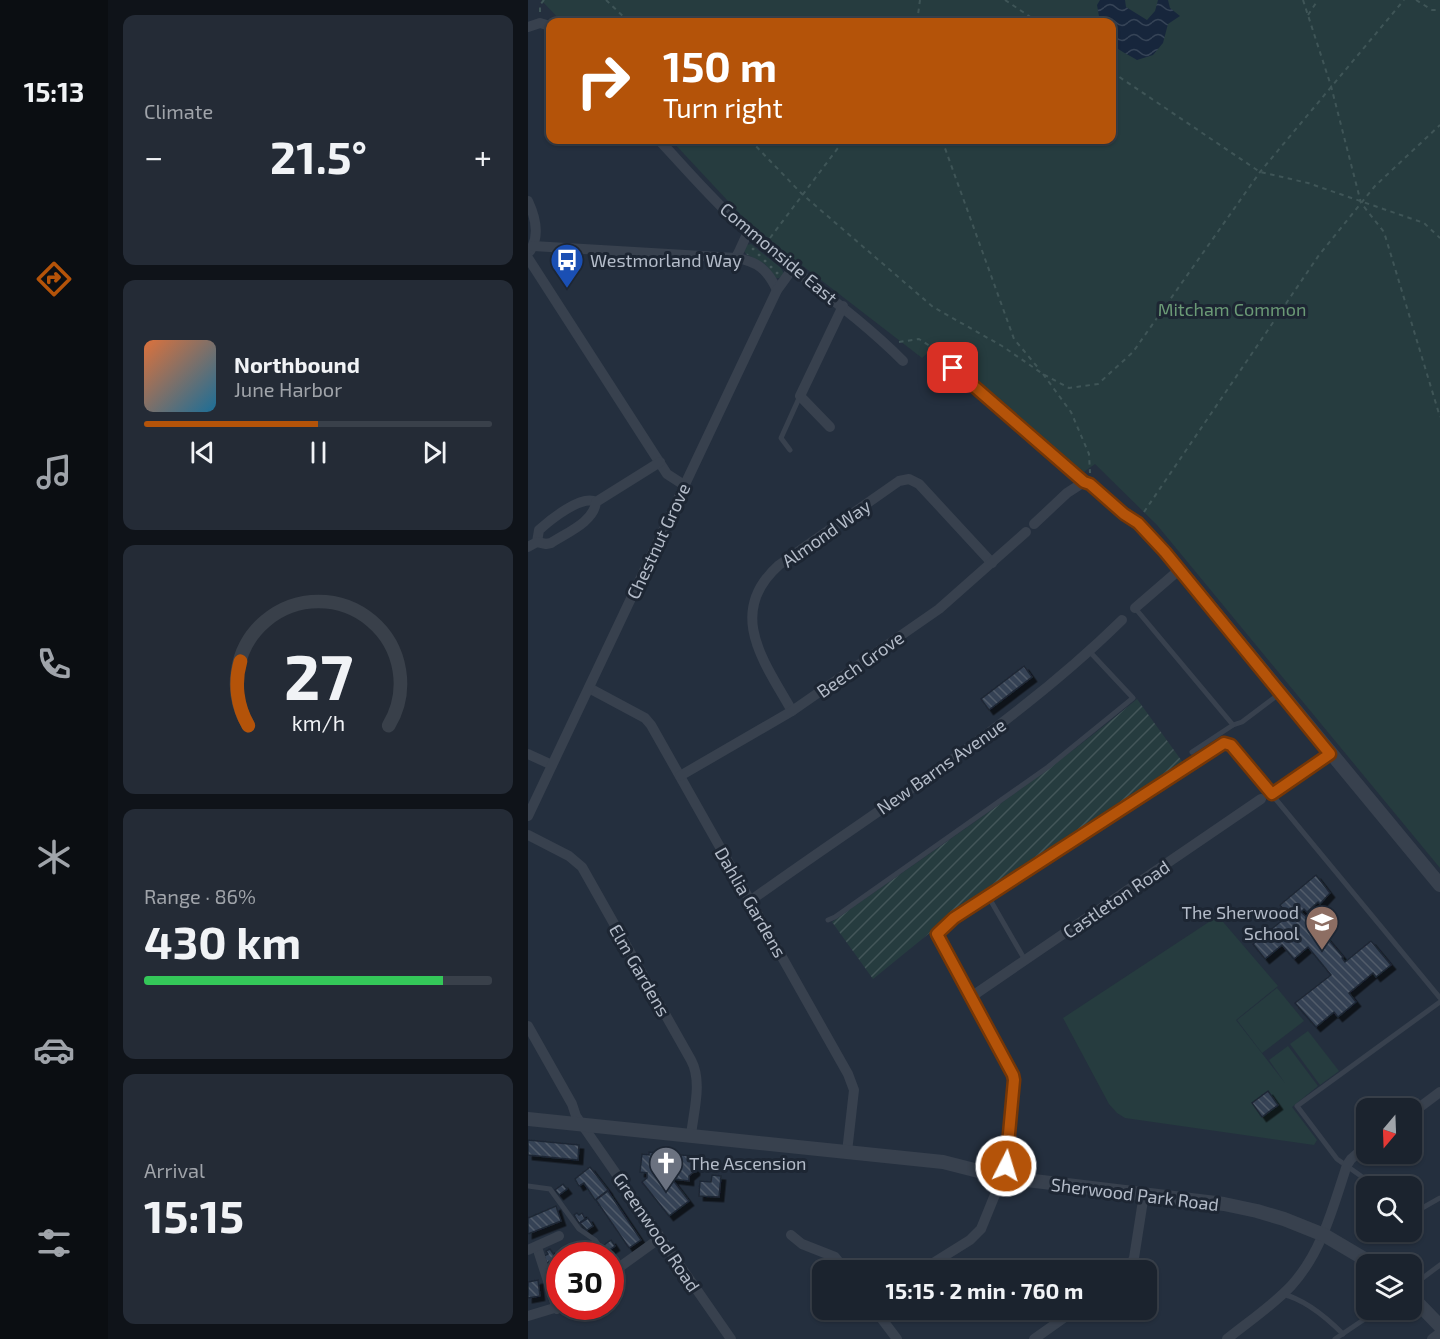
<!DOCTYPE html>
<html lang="en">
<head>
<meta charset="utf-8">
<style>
	body { margin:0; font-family:"Exo 2",sans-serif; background:#242b36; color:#f1f3f6; height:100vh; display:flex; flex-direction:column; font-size:22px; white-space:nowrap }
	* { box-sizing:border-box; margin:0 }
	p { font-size:20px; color:#a0a4aa }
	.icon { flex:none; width:33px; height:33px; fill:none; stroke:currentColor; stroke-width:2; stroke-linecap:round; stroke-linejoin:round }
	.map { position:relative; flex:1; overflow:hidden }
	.details { display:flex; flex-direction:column; gap:15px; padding:15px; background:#0f1319; width:420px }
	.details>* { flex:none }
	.guide { position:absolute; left:18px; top:18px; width:570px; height:126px; border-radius:12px; box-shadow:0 2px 4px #0004,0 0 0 2px #39404a; background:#b45309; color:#fff; overflow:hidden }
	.needle { width:39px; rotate:199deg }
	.fabs { position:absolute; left:828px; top:1098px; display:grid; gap:12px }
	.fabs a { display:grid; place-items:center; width:66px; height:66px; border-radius:12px; background:#1b232e; box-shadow:0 2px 4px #0004,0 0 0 2px #39404a; font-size:30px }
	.speed { position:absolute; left:18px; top:1242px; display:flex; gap:12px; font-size:30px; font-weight:700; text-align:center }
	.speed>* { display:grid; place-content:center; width:78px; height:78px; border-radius:50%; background:#1b232e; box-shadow:0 2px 4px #0004,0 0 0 2px #39404a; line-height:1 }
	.speed .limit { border:9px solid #d22; background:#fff; color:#111 }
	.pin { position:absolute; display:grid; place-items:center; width:51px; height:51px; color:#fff; margin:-26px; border-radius:12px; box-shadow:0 3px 9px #0006 }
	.me { position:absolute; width:66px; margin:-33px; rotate:5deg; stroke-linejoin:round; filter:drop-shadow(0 0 4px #0008) }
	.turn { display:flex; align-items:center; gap:21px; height:126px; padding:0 18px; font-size:27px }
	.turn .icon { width:78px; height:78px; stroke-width:2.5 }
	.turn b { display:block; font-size:42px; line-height:51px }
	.big { font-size:45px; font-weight:700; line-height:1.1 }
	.details .tile { flex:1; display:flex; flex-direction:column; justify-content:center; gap:9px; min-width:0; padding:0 21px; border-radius:12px; background:#242b36 }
	.details .dial { align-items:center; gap:0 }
	.dial svg { height:156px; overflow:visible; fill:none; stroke:#39404a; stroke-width:7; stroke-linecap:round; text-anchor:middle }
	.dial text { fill:#f1f3f6; stroke:none }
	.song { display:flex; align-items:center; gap:18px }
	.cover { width:72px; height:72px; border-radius:9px; background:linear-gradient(135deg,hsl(20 70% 55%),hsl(200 70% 35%)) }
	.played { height:6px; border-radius:3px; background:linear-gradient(90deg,#b45309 50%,#39404a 50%) }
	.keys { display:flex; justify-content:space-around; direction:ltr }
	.heat { display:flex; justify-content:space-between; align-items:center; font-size:33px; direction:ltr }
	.charge { height:9px; border-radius:4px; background:linear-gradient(90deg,#34c759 86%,#39404a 0) }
	.trip { position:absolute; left:284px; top:1260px; width:345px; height:60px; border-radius:12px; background:#1b232e; box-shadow:0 2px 4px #0004,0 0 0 2px #39404a; font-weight:700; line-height:60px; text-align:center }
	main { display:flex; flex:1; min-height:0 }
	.dock { display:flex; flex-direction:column; width:108px; justify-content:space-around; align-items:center; background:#0b0e12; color:#a0a4aa }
	.dock .icon { width:42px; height:42px }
	.dock .current { color:#b45309 }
	.dock b { font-size:27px; color:#f1f3f6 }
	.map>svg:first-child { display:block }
</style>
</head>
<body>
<main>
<nav class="dock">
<b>15:13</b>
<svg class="icon current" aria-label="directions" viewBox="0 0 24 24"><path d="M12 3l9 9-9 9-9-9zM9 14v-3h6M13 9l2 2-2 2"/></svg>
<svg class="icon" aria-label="music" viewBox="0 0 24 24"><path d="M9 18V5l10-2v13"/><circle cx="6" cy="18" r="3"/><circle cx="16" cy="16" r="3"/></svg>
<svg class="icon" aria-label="phone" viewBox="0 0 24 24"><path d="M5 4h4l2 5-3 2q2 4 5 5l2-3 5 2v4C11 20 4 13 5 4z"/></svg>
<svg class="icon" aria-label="climate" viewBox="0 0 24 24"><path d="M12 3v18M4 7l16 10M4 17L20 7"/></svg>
<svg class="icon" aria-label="car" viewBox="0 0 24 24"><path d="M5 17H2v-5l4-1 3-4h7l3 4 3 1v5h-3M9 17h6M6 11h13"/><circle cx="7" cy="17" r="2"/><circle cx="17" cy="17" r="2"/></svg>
<svg class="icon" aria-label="filters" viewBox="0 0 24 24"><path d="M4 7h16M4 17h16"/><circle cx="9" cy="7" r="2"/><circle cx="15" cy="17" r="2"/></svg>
</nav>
<section class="details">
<div class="tile"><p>Climate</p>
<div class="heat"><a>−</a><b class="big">21.5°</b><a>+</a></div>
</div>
<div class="tile">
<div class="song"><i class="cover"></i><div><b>Northbound</b><p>June Harbor</p></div></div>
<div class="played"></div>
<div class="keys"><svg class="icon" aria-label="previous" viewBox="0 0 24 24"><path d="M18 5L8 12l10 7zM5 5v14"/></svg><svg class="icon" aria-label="pause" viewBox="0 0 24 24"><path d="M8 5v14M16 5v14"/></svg><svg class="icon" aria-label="next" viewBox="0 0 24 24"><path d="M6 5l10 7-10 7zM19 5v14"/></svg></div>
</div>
<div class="tile dial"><svg viewBox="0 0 100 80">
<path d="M14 69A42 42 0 1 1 86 69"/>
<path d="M14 69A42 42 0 0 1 10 36" stroke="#b45309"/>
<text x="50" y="56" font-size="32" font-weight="700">27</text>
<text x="50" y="72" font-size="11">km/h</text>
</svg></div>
<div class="tile"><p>Range · 86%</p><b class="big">430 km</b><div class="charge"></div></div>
<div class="tile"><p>Arrival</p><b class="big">15:15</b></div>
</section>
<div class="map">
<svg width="912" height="1339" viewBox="0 0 912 1339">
	<defs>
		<pattern id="grass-dots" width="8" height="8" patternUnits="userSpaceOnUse" patternTransform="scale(1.5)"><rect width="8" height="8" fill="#263c3f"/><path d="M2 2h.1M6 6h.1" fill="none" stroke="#435659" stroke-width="1.8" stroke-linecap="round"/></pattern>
		<pattern id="garden-furrows" width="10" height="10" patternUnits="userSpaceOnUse" patternTransform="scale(1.5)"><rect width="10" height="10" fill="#263c3f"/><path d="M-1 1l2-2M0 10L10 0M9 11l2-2" fill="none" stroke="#435659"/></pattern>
		<pattern id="water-waves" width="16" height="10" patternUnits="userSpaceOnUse" patternTransform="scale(1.5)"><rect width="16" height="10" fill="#17263c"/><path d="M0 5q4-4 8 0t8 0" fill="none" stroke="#364457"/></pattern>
		<pattern id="building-back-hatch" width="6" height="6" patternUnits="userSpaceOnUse" patternTransform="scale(1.5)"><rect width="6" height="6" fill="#364354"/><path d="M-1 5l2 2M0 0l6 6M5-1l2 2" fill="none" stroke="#515c6b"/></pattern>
		<filter id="shadow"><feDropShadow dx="4.5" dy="4.5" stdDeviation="0" flood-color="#0009"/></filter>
	</defs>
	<rect width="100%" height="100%" fill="#242f3e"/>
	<polygon fill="url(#grass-dots)" points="223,244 253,268 256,274 251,278 247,278 237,264 218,254 216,251 219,245"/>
	<g fill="#263c3f">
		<polygon points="13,0 912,0 912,868 629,525 567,464 556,472 493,425 407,347 394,358 254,250 213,215 143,140 584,140 584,22 34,22"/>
		<polygon points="690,916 750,986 708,1020 757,1083 741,1060 760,1046 790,1086 764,1107 789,1140 786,1145 597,1118 589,1113 581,1104 535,1018"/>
		<polygon points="749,988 776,1021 734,1053 709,1020"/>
		<polygon points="780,1031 811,1071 792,1085 762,1044"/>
	</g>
	<path fill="url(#garden-furrows)" d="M609,699l47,65 -236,154 -75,61 -41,-57c103,-73 208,-142 305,-223z"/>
	<path fill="url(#water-waves)" d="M572,0h25l1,7 21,13 8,-9 3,-11h10l2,8 10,8 -12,8 -5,19 -10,12 -16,5c-23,-14 -25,-9 -25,-38h-12l-3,-17z"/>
	<g fill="url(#building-back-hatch)" stroke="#1f2835" stroke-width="1.5" filter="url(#shadow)">
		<polygon points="496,666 504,677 461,710 453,699"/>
		<polygon points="788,875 802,893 792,904 790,902 779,912 776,909 773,912 782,920 783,919 815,957 814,958 817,962 843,941 863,965 848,977 845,973 821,993 828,1002 810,1017 806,1012 788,1027 767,1003 803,975 780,947 766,959 754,945 737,959 725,944 761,915 752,905"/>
		<polygon points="740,1091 750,1105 734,1117 724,1103"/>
		<polygon points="0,1140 51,1145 50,1160 0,1155"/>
		<polygon points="121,1152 164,1156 163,1160 167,1165 167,1171 161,1176 161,1181 144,1179 161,1201 141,1216 114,1182 119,1178 119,1173 112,1172 114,1154 121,1155"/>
		<polygon points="62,1167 80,1190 67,1200 56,1183 51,1186 47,1179"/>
		<polygon points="184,1175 193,1176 191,1197 171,1196 172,1181 183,1182"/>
		<polygon points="35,1184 39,1189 31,1195 27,1190"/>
		<polygon points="80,1191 113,1240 101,1248 68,1200"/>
		<polygon points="28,1206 33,1221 0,1234 0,1218"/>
		<polygon points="49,1213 51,1215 54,1213 57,1219 51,1223 46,1215"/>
		<polygon points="60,1218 65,1226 59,1230 52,1223"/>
		<polygon points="83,1240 87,1246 80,1251 76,1245"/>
		<polygon points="68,1247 74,1256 45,1256 56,1249 59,1252"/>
		<polygon points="22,1249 28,1258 19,1263 16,1256 20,1254 18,1251"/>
		<polygon points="32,1272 32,1285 31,1286 24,1277"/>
		<polygon points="10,1280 12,1296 0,1298 0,1282"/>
	</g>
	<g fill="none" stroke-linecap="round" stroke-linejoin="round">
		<g stroke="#3f5557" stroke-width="2" stroke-dasharray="4.5 4.5" stroke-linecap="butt">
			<polyline points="78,0 101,22"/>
			<polyline points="477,0 510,22"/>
			<polyline points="775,0 803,86 833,203 856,232 912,417"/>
			<polyline points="888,0 904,10 912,10"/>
			<polyline points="12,12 12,5 16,0"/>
			<polyline points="780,15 790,0"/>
			<polyline points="389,22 392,0"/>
			<polyline points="584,72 732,172 780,183 896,223 912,238"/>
			<polyline points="222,140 274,194 405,307 474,346 515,374 541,388 570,384 605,352 732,172 876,0"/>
			<polyline points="414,140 486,339 512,370"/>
			<polyline points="242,238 316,140"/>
			<polyline points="371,342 391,339 402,346"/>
			<polyline points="515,374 543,412 561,454 562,473"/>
			<polyline points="616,512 791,255 847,186 912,125"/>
		</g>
		<g stroke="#38414e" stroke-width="5">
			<polyline points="408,352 556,482"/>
			<polyline points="262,450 253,438 272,396"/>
			<polyline points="607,608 705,725 714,722 751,694"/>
			<polyline points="664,752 705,725"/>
			<polyline points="300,920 307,917 520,767 605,698 562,652"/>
			<polyline points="409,934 426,917 460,896"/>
			<polyline points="497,960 460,896 696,743 703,745 912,998"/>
			<polyline points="0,1186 22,1189 51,1229 67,1240 78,1256"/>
			<polyline points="847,1186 809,1159 769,1106 912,1002"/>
			<polyline points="884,1211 889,1211 912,1198"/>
			<polyline points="884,1286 912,1265"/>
			<path d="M754,1294c22,5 45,24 61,40"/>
			<polyline points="807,1339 850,1310"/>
		</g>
		<g stroke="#38414e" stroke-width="10">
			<polyline points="0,27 12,23 22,26"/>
			<path d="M131,140c29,31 57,64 89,92 51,44 107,81 155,129"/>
			<path d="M0,201c7,15 12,35 2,50"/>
			<polyline points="5,246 208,258 220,232"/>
			<polyline points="0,258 139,474 156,485"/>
			<path d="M208,258c21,3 32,12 41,32"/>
			<polyline points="302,427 272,396 315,306"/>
			<polyline points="506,524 539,493 556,482 562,484 596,514 610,523"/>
			<path d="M9,542l2,-12c11,-10 43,-36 57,-28"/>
			<path d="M0,547l9,-5 9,2 5,-1c15,-10 43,-21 45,-41l64,-40"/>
			<polyline points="607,608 651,570"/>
			<polyline points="61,688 117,718 123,725 320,1074 326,1090 319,1152"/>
			<path d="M264,711c-27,-48 -67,-98 -13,-146l120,-84 10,-2 10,5 73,79"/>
			<polyline points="0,754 24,765"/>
			<polyline points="152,776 264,711 411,609 498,532"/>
			<polyline points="743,794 802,754"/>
			<polyline points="0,816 249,290 265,268"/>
			<path d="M0,835l41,21 13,11 109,193c12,22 2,53 0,76"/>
			<path d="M222,901c126,-91 261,-172 372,-281"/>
			<polyline points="443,997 733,799"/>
			<polyline points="0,1026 44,1104 48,1116 203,1339"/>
			<polyline points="884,1113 912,1092"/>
			<polyline points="263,1235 274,1244 307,1257 317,1270"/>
			<polyline points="9,1247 29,1309"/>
			<polyline points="0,1250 31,1236"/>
			<polyline points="394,1270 442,1240 453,1229 477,1170 486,1080 482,1070 409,934"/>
			<polyline points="600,1270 606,1258 616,1194"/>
			<polyline points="82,1274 132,1238"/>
			<polyline points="347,1310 369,1339"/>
			<polyline points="0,1316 33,1306"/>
			<polyline points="506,1339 547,1310"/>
			<path d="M699,1339c21,-17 45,-33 64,-53 31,-34 42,-79 56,-121l4,-6 15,-13"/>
			<polyline points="904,1339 912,1333"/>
		</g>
		<g stroke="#38414e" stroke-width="14">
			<polyline points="610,523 637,552 912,885"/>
			<polyline points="0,1119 415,1162 474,1177 696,1204 729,1211 756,1219 796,1235 845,1264"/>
			<polyline points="884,1297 912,1326"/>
		</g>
	</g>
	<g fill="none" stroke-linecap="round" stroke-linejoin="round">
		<g stroke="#753606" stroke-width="15">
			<polyline id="route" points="425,368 556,482 562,484 596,514 610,523 637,552 802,754 744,794 703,745 696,743 426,918 409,934 485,1075 486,1080 478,1166"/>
		</g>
		<use href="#route" stroke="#b45309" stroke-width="10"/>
	</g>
	<defs>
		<g id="bus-pin" transform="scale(1.725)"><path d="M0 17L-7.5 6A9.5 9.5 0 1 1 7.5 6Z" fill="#1a4fb4" stroke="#1d2633"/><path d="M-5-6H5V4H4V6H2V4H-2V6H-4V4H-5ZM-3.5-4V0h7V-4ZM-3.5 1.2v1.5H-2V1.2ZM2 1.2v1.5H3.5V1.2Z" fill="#fff"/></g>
		<g id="school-pin" transform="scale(1.725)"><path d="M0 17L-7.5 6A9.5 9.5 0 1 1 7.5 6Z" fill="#8d6e63" stroke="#1d2633"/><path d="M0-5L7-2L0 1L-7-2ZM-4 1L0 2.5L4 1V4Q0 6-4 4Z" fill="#fff"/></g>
		<g id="church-pin" transform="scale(1.725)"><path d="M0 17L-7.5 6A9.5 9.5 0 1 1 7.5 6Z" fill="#6b7280" stroke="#1d2633"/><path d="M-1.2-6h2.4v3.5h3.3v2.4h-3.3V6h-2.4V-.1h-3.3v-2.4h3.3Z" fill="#fff"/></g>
	</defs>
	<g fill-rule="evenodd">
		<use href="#bus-pin" x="39" y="260"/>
		<use href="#school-pin" x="794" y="922"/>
		<use href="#church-pin" x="138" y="1163"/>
	</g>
	<g text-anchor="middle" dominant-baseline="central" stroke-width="6" stroke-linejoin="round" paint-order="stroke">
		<g font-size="18" fill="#b4bcc9" stroke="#1d2633">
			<text transform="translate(251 253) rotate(40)">Commonside East</text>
			<text transform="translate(298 533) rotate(-35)">Almond Way</text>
			<text transform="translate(130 541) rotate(-65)">Chestnut Grove</text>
			<text transform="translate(332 664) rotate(-35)">Beech Grove</text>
			<text transform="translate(413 766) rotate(-35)">New Barns Avenue</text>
			<text transform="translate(588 899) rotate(-34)">Castleton Road</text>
			<text transform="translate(223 902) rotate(60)">Dahlia Gardens</text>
			<text transform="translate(112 970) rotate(60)">Elm Gardens</text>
			<text transform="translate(607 1194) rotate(7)">Sherwood Park Road</text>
			<text transform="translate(129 1232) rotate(56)">Greenwood Road</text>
		</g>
		<g font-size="18" fill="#b4bcc9" stroke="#1d2633" text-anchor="start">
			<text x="62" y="260">Westmorland Way</text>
			<text x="771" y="912" text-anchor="end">The Sherwood<tspan x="771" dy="21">School</tspan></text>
			<text x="161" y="1163">The Ascension</text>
		</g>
		<g font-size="18" fill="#6b9a76" stroke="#1d2633">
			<text x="704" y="309">Mitcham Common</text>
		</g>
	</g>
</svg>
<div class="fabs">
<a><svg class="needle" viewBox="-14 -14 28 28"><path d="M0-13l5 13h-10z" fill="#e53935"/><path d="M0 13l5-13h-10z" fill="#a0a4aa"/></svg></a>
<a><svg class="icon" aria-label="search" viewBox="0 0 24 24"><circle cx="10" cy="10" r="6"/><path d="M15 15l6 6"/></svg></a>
<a><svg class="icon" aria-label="layers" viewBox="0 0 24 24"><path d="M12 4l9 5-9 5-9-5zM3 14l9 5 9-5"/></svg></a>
</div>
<div class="speed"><div class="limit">30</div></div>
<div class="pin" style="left:425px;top:368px;background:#d93025"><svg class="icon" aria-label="arrive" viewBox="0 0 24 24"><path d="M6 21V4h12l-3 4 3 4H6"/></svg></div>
<svg class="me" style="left:478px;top:1166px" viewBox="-20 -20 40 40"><circle r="17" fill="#b45309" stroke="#fff" stroke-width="3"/><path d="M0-11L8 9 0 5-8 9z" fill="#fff"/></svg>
<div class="trip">15:15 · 2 min · 760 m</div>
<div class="guide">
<div class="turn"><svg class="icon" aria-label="right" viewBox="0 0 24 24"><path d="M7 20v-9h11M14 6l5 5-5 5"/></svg><div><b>150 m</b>Turn right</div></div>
</div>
</div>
</main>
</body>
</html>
